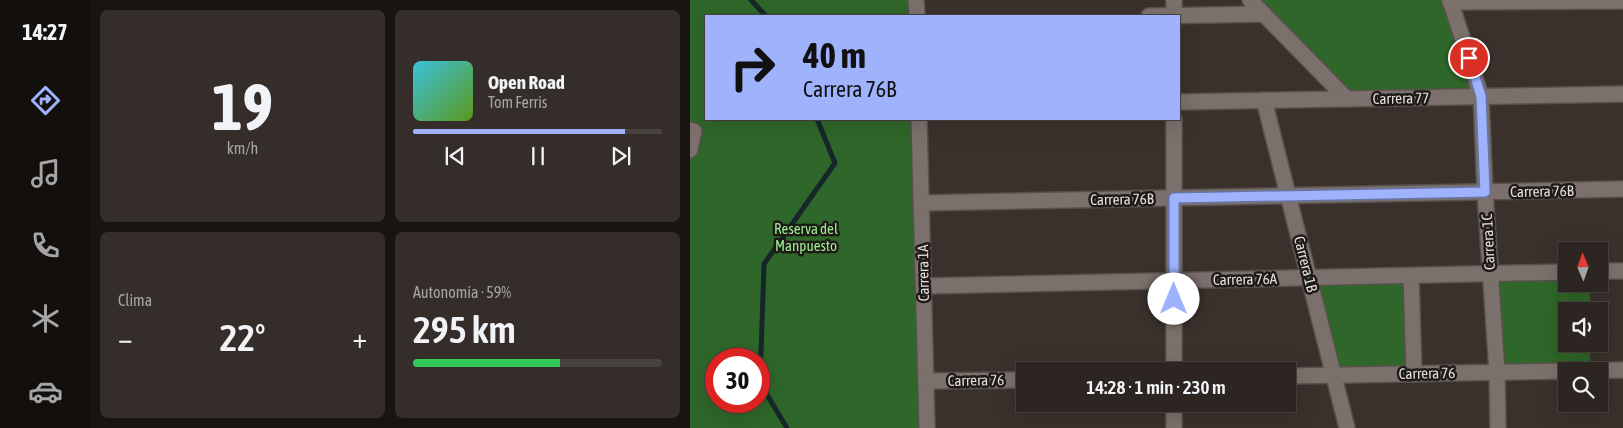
<!DOCTYPE html>
<html lang="es">
<head>
<meta charset="utf-8">
<style>
	body { margin:0; font-family:"Asap Condensed",sans-serif; background:#342d2a; color:#f1f3f6; height:100vh; display:flex; flex-direction:column; font-size:19px; white-space:nowrap }
	* { box-sizing:border-box; margin:0 }
	p { font-size:16px; color:#a6a5a5 }
	.icon { flex:none; width:28px; height:28px; fill:none; stroke:currentColor; stroke-width:2; stroke-linecap:round; stroke-linejoin:round }
	.map { position:relative; flex:1; overflow:hidden }
	.drawer { display:flex; flex-direction:column; gap:10px; padding:10px; background:#181412; width:600px }
	.drawer>* { flex:none }
	.hud { position:absolute; left:15px; top:15px; width:475px; height:105px; border-radius:0px; box-shadow:0 5px 20px #0002,0 0 0 1px #48423f; background:#9fb3fd; color:#111; overflow:hidden }
	.needle { width:32px; rotate:358deg }
	.tools { position:absolute; left:868px; top:242px; display:grid; gap:10px }
	.tools a { display:grid; place-items:center; width:50px; height:50px; border-radius:0px; background:#2c2521; box-shadow:0 5px 20px #0002,0 0 0 1px #48423f; font-size:25px }
	.speed { position:absolute; left:15px; top:348px; display:flex; gap:10px; font-size:25px; font-weight:700; text-align:center }
	.speed>* { display:grid; place-content:center; width:65px; height:65px; border-radius:50%; background:#2c2521; box-shadow:0 5px 20px #0002,0 0 0 1px #48423f; line-height:1 }
	.speed .limit { border:8px solid #d22; background:#fff; color:#111 }
	.pin { position:absolute; display:grid; place-items:center; width:42px; height:42px; color:#fff; margin:-21px; border:2px solid #fff; border-radius:50%; box-shadow:0 1px 5px #0007 }
	.me { position:absolute; width:55px; margin:-28px; rotate:0deg; stroke-linejoin:round; filter:drop-shadow(0 0 4px #0008) }
	.turn { display:flex; align-items:center; gap:18px; height:105px; padding:0 15px; font-size:22px }
	.turn .icon { width:65px; height:65px; stroke-width:2.5 }
	.turn b { display:block; font-size:35px; line-height:42px }
	.big { font-size:38px; font-weight:600; line-height:1.1 }
	.drawer .widget { flex:1; display:flex; flex-direction:column; justify-content:center; gap:8px; min-width:0; padding:0 18px; border-radius:8px; background:#342d2a }
	.drawer .dial { align-items:center; gap:0 }
	.dial b { font-size:65px; line-height:1 }
	.song { display:flex; align-items:center; gap:15px }
	.cover { width:60px; height:60px; border-radius:8px; background:linear-gradient(135deg,hsl(190 70% 55%),hsl(90 70% 35%)) }
	.played { height:5px; border-radius:2px; background:linear-gradient(90deg,#9fb3fd 85%,#48423f 85%) }
	.keys { display:flex; justify-content:space-around; direction:ltr }
	.heat { display:flex; justify-content:space-between; align-items:center; font-size:28px; direction:ltr }
	.charge { height:8px; border-radius:4px; background:linear-gradient(90deg,#34c759 59%,#48423f 0) }
	.drawer .tiles { flex:1; display:grid; gap:10px; grid-template-columns:repeat(2,1fr) }
	.trip { position:absolute; left:326px; top:362px; width:280px; height:50px; border-radius:0px; background:#2c2521; box-shadow:0 5px 20px #0002,0 0 0 1px #48423f; font-weight:600; line-height:50px; text-align:center }
	main { display:flex; flex:1; min-height:0 }
	.menu { display:flex; flex-direction:column; width:90px; justify-content:space-around; align-items:center; background:#120f0d; color:#a6a5a5 }
	.menu .icon { width:35px; height:35px }
	.menu .current { color:#9fb3fd }
	.menu b { font-size:22px; color:#f1f3f6 }
	.map>svg:first-child { display:block }
</style>
</head>
<body>
<main>
<nav class="menu">
<b>14:27</b>
<svg class="icon current" aria-label="directions" viewBox="0 0 24 24"><path d="M12 3l9 9-9 9-9-9zM9 14v-3h6M13 9l2 2-2 2"/></svg>
<svg class="icon" aria-label="music" viewBox="0 0 24 24"><path d="M9 18V5l10-2v13"/><circle cx="6" cy="18" r="3"/><circle cx="16" cy="16" r="3"/></svg>
<svg class="icon" aria-label="phone" viewBox="0 0 24 24"><path d="M5 4h4l2 5-3 2q2 4 5 5l2-3 5 2v4C11 20 4 13 5 4z"/></svg>
<svg class="icon" aria-label="climate" viewBox="0 0 24 24"><path d="M12 3v18M4 7l16 10M4 17L20 7"/></svg>
<svg class="icon" aria-label="car" viewBox="0 0 24 24"><path d="M5 17H2v-5l4-1 3-4h7l3 4 3 1v5h-3M9 17h6M6 11h13"/><circle cx="7" cy="17" r="2"/><circle cx="17" cy="17" r="2"/></svg>
</nav>
<section class="drawer">
<div class="tiles">
<div class="widget dial"><b>19</b><p>km/h</p></div>
<div class="widget">
<div class="song"><i class="cover"></i><div><b>Open Road</b><p>Tom Ferris</p></div></div>
<div class="played"></div>
<div class="keys"><svg class="icon" aria-label="previous" viewBox="0 0 24 24"><path d="M18 5L8 12l10 7zM5 5v14"/></svg><svg class="icon" aria-label="pause" viewBox="0 0 24 24"><path d="M8 5v14M16 5v14"/></svg><svg class="icon" aria-label="next" viewBox="0 0 24 24"><path d="M6 5l10 7-10 7zM19 5v14"/></svg></div>
</div>
<div class="widget"><p>Clima</p>
<div class="heat"><a>−</a><b class="big">22°</b><a>+</a></div>
</div>
<div class="widget"><p>Autonomía · 59%</p><b class="big">295 km</b><div class="charge"></div></div>
</div>
</section>
<div class="map">
<svg width="933" height="428" viewBox="0 0 933 428">
	<rect width="100%" height="100%" fill="#3a312c"/>
	<g fill="#2f6629" fill-rule="evenodd">
		<path d="M0,0h226l1,16h-211v103h213l8,309h-237zM26,359h43v42h-43z"/>
		<polygon points="557,0 756,0 792,103 657,99"/>
		<polygon points="876,272 876,284 900,284 900,311 876,311 876,344 900,344 900,371 807,372 799,274"/>
		<polygon points="721,276 724,374 643,375 619,278"/>
	</g>
	<g fill="none" stroke-linecap="round" stroke-linejoin="round">
		<g stroke="#15272a" stroke-width="5">
			<polyline points="61,0 76,16"/>
			<polyline points="97,428 70,383 74,264 145,163 127,119"/>
		</g>
		<g stroke="#58504c" stroke-width="18">
			<g id="minor">
				<polyline points="226,0 227,16"/>
				<polyline points="560,0 657,99"/>
				<polyline points="760,0 791,96 795,192 807,372 808,428"/>
				<polyline points="760,2 933,1"/>
				<polyline points="459,16 574,14"/>
				<polyline points="484,16 484,0"/>
				<polyline points="574,100 657,428"/>
				<polyline points="489,102 933,94"/>
				<polyline points="229,119 237,428"/>
				<polyline points="0,130 4,131 0,150"/>
				<polyline points="231,203 933,189"/>
				<polyline points="909,271 933,271"/>
				<polyline points="721,276 724,374"/>
				<polyline points="234,286 876,272"/>
				<polyline points="484,371 484,119"/>
				<polyline points="877,371 933,370"/>
				<polyline points="598,376 876,371"/>
				<polyline points="236,381 335,380"/>
				<polyline points="484,428 484,404"/>
			</g>
		</g>
		<use href="#minor" stroke="#7b706b" stroke-width="15"/>
	</g>
	<g fill="none" stroke-linecap="round" stroke-linejoin="round">
		<g stroke="#6774a4" stroke-width="12">
			<polyline id="route" points="484,299 484,198 795,192 791,96 779,58"/>
		</g>
		<use href="#route" stroke="#9fb3fd" stroke-width="9"/>
	</g>
	<g text-anchor="middle" dominant-baseline="central" stroke-width="5" stroke-linejoin="round" paint-order="stroke">
		<g font-size="15" fill="#e5dfdc" stroke="#1e1a17">
			<text transform="translate(711 98) rotate(-1)">Carrera 77</text>
			<text transform="translate(852 191) rotate(-1)">Carrera 76B</text>
			<text transform="translate(432 199) rotate(-1)">Carrera 76B</text>
			<text transform="translate(798 242) rotate(-93)">Carrera 1C</text>
			<text transform="translate(616 264) rotate(76)">Carrera 1B</text>
			<text transform="translate(233 273) rotate(-91)">Carrera 1A</text>
			<text transform="translate(555 279) rotate(-1)">Carrera 76A</text>
			<text transform="translate(737 373) rotate(-1)">Carrera 76</text>
			<text transform="translate(286 380) rotate(-1)">Carrera 76</text>
		</g>
		<g font-size="15" fill="#99ef8f" stroke="#1e1a17">
			<text x="116" y="228">Reserva del<tspan x="116" dy="17">Manpuesto</tspan></text>
		</g>
	</g>
</svg>
<div class="tools">
<a><svg class="needle" viewBox="-14 -14 28 28"><path d="M0-13l5 13h-10z" fill="#e53935"/><path d="M0 13l5-13h-10z" fill="#a6a5a5"/></svg></a>
<a><svg class="icon" aria-label="sound" viewBox="0 0 24 24"><path d="M4 9h4l5-4v14l-5-4H4zM17 9q2 3 0 6"/></svg></a>
<a><svg class="icon" aria-label="search" viewBox="0 0 24 24"><circle cx="10" cy="10" r="6"/><path d="M15 15l6 6"/></svg></a>
</div>
<div class="speed"><div class="limit">30</div></div>
<div class="pin" style="left:779px;top:58px;background:#d93025"><svg class="icon" aria-label="arrive" viewBox="0 0 24 24"><path d="M6 21V4h12l-3 4 3 4H6"/></svg></div>
<svg class="me" style="left:484px;top:299px" viewBox="-20 -20 40 40"><circle r="19" fill="#fff"/><path d="M0-13L10 11 0 6-10 11z" fill="#9fb3fd"/></svg>
<div class="trip">14:28 · 1 min · 230 m</div>
<div class="hud">
<div class="turn"><svg class="icon" aria-label="right" viewBox="0 0 24 24"><path d="M7 20v-9h11M14 6l5 5-5 5"/></svg><div><b>40 m</b>Carrera 76B</div></div>
</div>
</div>
</main>
</body>
</html>
